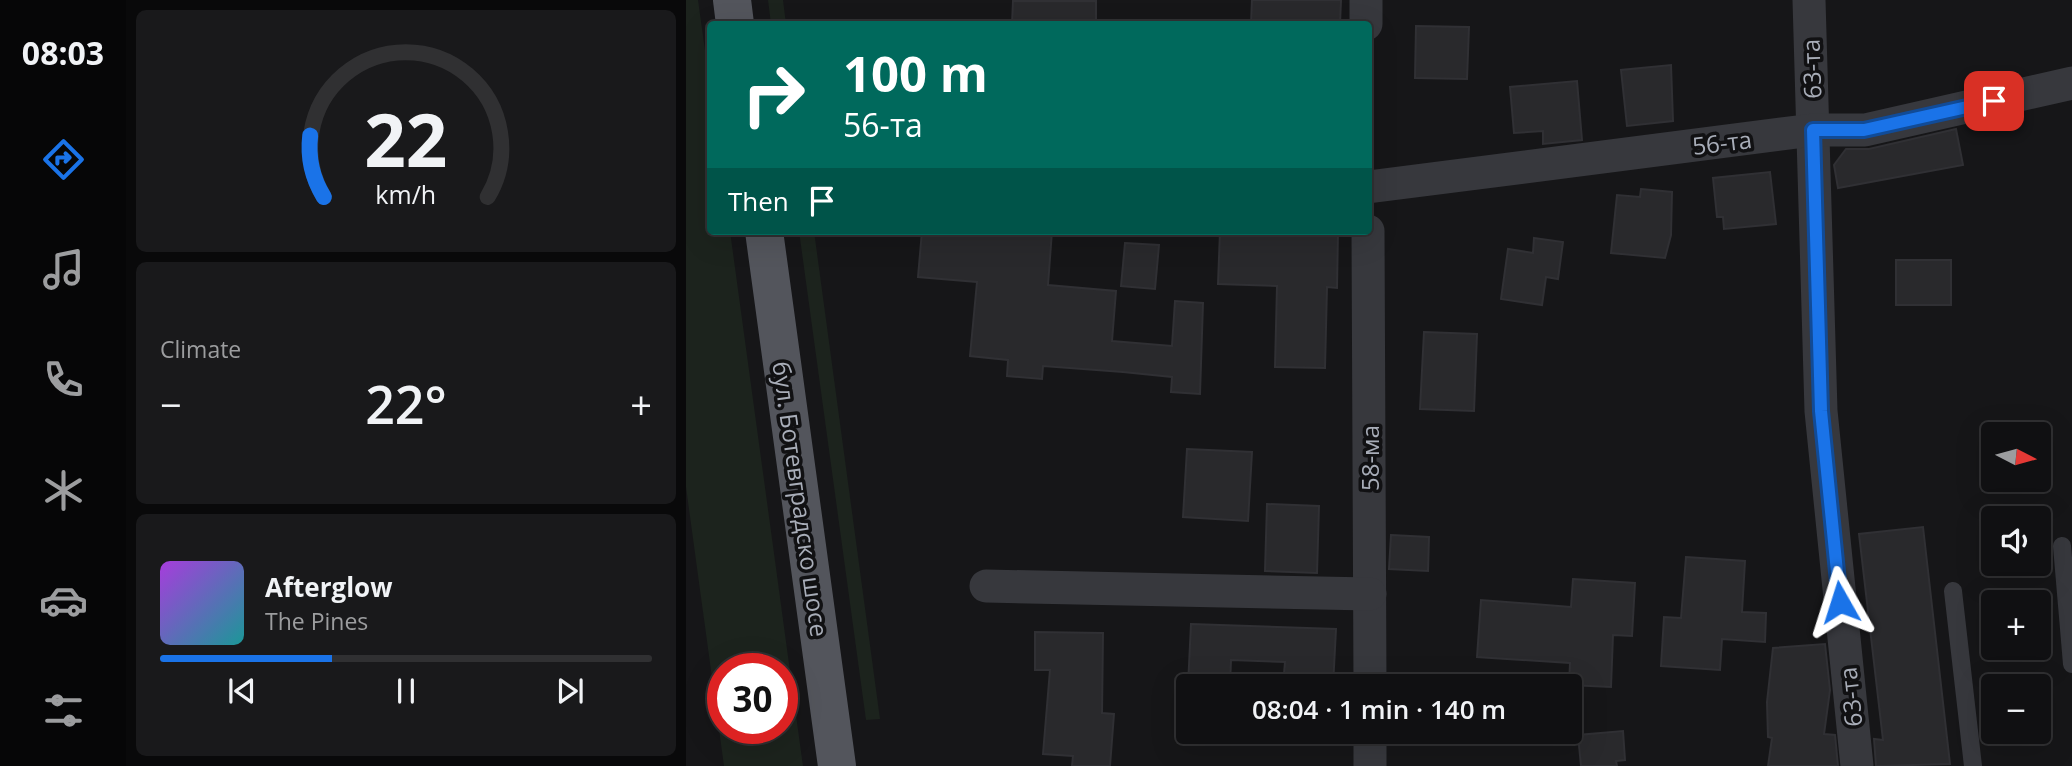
<!DOCTYPE html>
<html lang="en">
<head>
<meta charset="utf-8">
<style>
	body { margin:0; font-family:"Open Sans",sans-serif; background:#19191b; color:#f1f3f6; height:100vh; display:flex; flex-direction:column; font-size:26px; white-space:nowrap }
	* { box-sizing:border-box; margin:0 }
	p { font-size:23px; color:#9c9d9f }
	.icon { flex:none; width:38px; height:38px; fill:none; stroke:currentColor; stroke-width:2; stroke-linecap:round; stroke-linejoin:round }
	.map { position:relative; flex:1; overflow:hidden }
	.details { display:flex; flex-direction:column; gap:10px; padding:10px; background:#09090a; width:560px }
	.details>* { flex:none }
	.hud { position:absolute; left:21px; top:21px; width:665px; height:214px; border-radius:7px; box-shadow:0 7px 28px #0002,0 0 0 2px #303032; background:#00695c; color:#fff; overflow:hidden }
	.needle { width:46px; rotate:96deg }
	.controls { position:absolute; left:1295px; top:422px; display:grid; gap:14px }
	.controls a { display:grid; place-items:center; width:70px; height:70px; border-radius:7px; background:#101012; box-shadow:0 7px 28px #0002,0 0 0 2px #303032; font-size:35px }
	.speed { position:absolute; left:21px; top:653px; display:flex; gap:14px; font-size:35px; font-weight:700; text-align:center }
	.speed>* { display:grid; place-content:center; width:91px; height:91px; border-radius:50%; background:#101012; box-shadow:0 7px 28px #0002,0 0 0 2px #303032; line-height:1 }
	.speed .limit { border:10px solid #d22; background:#fff; color:#111 }
	.pin { position:absolute; display:grid; place-items:center; width:60px; height:60px; color:#fff; margin:-30px; border-radius:14px; box-shadow:0 4px 10px #0006 }
	.me { position:absolute; width:77px; margin:-38px; rotate:354deg; stroke-linejoin:round; filter:drop-shadow(0 0 5px #0008) }
	.turn { display:flex; align-items:center; gap:24px; height:147px; padding:0 21px; font-size:32px }
	.turn .icon { width:91px; height:91px; stroke-width:2.5 }
	.turn b { display:block; font-size:49px; line-height:60px }
	.then { display:flex; align-items:center; height:66px; padding:0 21px; background:#0003; gap:14px; font-size:26px }
	.big { font-size:52px; font-weight:600; line-height:1.1 }
	.details .widget { flex:1; display:flex; flex-direction:column; justify-content:center; gap:10px; min-width:0; padding:0 24px; border-radius:10px; background:#19191b }
	.details .dial { align-items:center; gap:0 }
	.dial svg { height:182px; overflow:visible; fill:none; stroke:#303032; stroke-width:7; stroke-linecap:round; text-anchor:middle }
	.dial text { fill:#f1f3f6; stroke:none }
	.song { display:flex; align-items:center; gap:21px }
	.cover { width:84px; height:84px; border-radius:10px; background:linear-gradient(135deg,hsl(280 70% 55%),hsl(180 70% 35%)) }
	.played { height:7px; border-radius:4px; background:linear-gradient(90deg,#1a73e8 35%,#303032 35%) }
	.keys { display:flex; justify-content:space-around; direction:ltr }
	.heat { display:flex; justify-content:space-between; align-items:center; font-size:38px; direction:ltr }
	.trip { position:absolute; left:490px; top:674px; width:406px; height:70px; border-radius:7px; background:#101012; box-shadow:0 7px 28px #0002,0 0 0 2px #303032; font-weight:600; line-height:70px; text-align:center }
	main { display:flex; flex:1; min-height:0 }
	.tab-bar { display:flex; flex-direction:column; width:126px; justify-content:space-around; align-items:center; background:#060607; color:#9c9d9f }
	.tab-bar .icon { width:49px; height:49px }
	.tab-bar .active { color:#1a73e8 }
	.tab-bar b { font-size:32px; color:#f1f3f6 }
	.map>svg:first-child { display:block }
</style>
</head>
<body>
<main>
<nav class="tab-bar">
<b>08:03</b>
<svg class="icon active" aria-label="directions" viewBox="0 0 24 24"><path d="M12 3l9 9-9 9-9-9zM9 14v-3h6M13 9l2 2-2 2"/></svg>
<svg class="icon" aria-label="music" viewBox="0 0 24 24"><path d="M9 18V5l10-2v13"/><circle cx="6" cy="18" r="3"/><circle cx="16" cy="16" r="3"/></svg>
<svg class="icon" aria-label="phone" viewBox="0 0 24 24"><path d="M5 4h4l2 5-3 2q2 4 5 5l2-3 5 2v4C11 20 4 13 5 4z"/></svg>
<svg class="icon" aria-label="climate" viewBox="0 0 24 24"><path d="M12 3v18M4 7l16 10M4 17L20 7"/></svg>
<svg class="icon" aria-label="car" viewBox="0 0 24 24"><path d="M5 17H2v-5l4-1 3-4h7l3 4 3 1v5h-3M9 17h6M6 11h13"/><circle cx="7" cy="17" r="2"/><circle cx="17" cy="17" r="2"/></svg>
<svg class="icon" aria-label="filters" viewBox="0 0 24 24"><path d="M4 7h16M4 17h16"/><circle cx="9" cy="7" r="2"/><circle cx="15" cy="17" r="2"/></svg>
</nav>
<section class="details">
<div class="widget dial"><svg viewBox="0 0 100 80">
<path d="M14 69A42 42 0 1 1 86 69"/>
<path d="M14 69A42 42 0 0 1 8 42" stroke="#1a73e8"/>
<text x="50" y="56" font-size="32" font-weight="700">22</text>
<text x="50" y="72" font-size="11">km/h</text>
</svg></div>
<div class="widget"><p>Climate</p>
<div class="heat"><a>−</a><b class="big">22°</b><a>+</a></div>
</div>
<div class="widget">
<div class="song"><i class="cover"></i><div><b>Afterglow</b><p>The Pines</p></div></div>
<div class="played"></div>
<div class="keys"><svg class="icon" aria-label="previous" viewBox="0 0 24 24"><path d="M18 5L8 12l10 7zM5 5v14"/></svg><svg class="icon" aria-label="pause" viewBox="0 0 24 24"><path d="M8 5v14M16 5v14"/></svg><svg class="icon" aria-label="next" viewBox="0 0 24 24"><path d="M6 5l10 7-10 7zM19 5v14"/></svg></div>
</div>
</section>
<div class="map">
<svg width="1386" height="766" viewBox="0 0 1386 766">
	<rect width="100%" height="100%" fill="#161618"/>
	<g fill="#1c231d" fill-rule="evenodd">
		<path d="M0,0h12l12,86v145h20l73,535h-79l-38,-279zM37,668h59v60h-59z"/>
		<polygon points="82,0 97,0 100,24 85,24"/>
		<polygon points="113,231 128,231 194,719 180,720"/>
	</g>
	<g fill="#29292c" stroke="#303034" stroke-width="2">
		<polygon points="566,0 655,0 654,24 565,24"/>
		<polygon points="327,1 410,1 410,24 326,24"/>
		<polygon points="730,26 783,27 781,79 729,78"/>
		<polygon points="985,65 987,121 941,126 935,70"/>
		<polygon points="891,81 896,140 857,144 857,131 828,133 824,87"/>
		<polygon points="1270,129 1277,165 1152,188 1148,165 1160,149 1183,149"/>
		<polygon points="1084,172 1090,224 1038,229 1037,217 1031,217 1027,178"/>
		<polygon points="955,189 986,192 985,235 979,258 925,253 931,195 954,197"/>
		<polygon points="236,231 366,231 362,285 430,291 426,341 486,346 489,301 517,303 514,394 485,392 486,377 437,372 357,366 356,379 321,376 322,360 284,356 291,282 232,277"/>
		<polygon points="534,231 652,231 651,288 641,287 639,368 589,367 591,286 532,284"/>
		<polygon points="848,238 877,242 872,279 860,277 856,305 815,299 822,249 847,253"/>
		<polygon points="439,243 473,245 469,289 435,286"/>
		<rect x="1210" y="260" width="55" height="45"/>
		<polygon points="738,332 791,334 788,411 734,409"/>
		<polygon points="501,449 566,452 562,521 497,517"/>
		<polygon points="581,504 633,506 631,573 579,571"/>
		<polygon points="1237,527 1264,764 1190,766 1188,739 1197,740 1173,534"/>
		<polygon points="705,535 743,537 742,571 703,569"/>
		<polygon points="1000,557 1059,561 1056,612 1080,613 1079,642 1036,639 1034,670 975,666 978,617 995,618"/>
		<polygon points="887,579 949,583 946,636 927,635 925,687 883,685 884,663 791,657 795,600 885,607"/>
		<polygon points="505,624 650,629 647,686 597,686 599,662 545,660 544,686 502,686"/>
		<polygon points="349,632 417,633 416,713 428,714 424,766 386,766 387,756 357,754 364,670 349,670"/>
		<polygon points="1139,644 1144,690 1138,734 1149,735 1152,766 1082,766 1086,738 1082,737 1081,702 1087,648"/>
		<polygon points="937,731 939,760 930,761 931,766 895,766 892,735"/>
	</g>
	<g fill="none" stroke-linecap="round" stroke-linejoin="round">
		<g stroke="#37383d" stroke-width="18">
			<polyline points="1376,546 1386,664"/>
			<polyline points="1267,591 1287,766"/>
		</g>
		<g stroke="#37383d" stroke-width="33">
			<polyline points="680,0 680,24"/>
			<polyline points="1123,0 1135,411 1171,766"/>
			<polyline points="682,187 1127,130 1179,130 1386,83"/>
			<polyline points="682,231 684,686"/>
			<polyline points="300,586 684,594"/>
			<polyline points="684,732 684,766"/>
		</g>
		<g stroke="#53555c" stroke-width="38">
			<polyline points="46,0 49,24"/>
			<polyline points="78,231 151,766"/>
		</g>
	</g>
	<g fill="none" stroke-linecap="round" stroke-linejoin="round">
		<g stroke="#114b97" stroke-width="18">
			<polyline id="route" points="1154,602 1135,411 1127,130 1178,130 1308,101"/>
		</g>
		<use href="#route" stroke="#1a73e8" stroke-width="12"/>
	</g>
	<g text-anchor="middle" dominant-baseline="central" stroke-width="7" stroke-linejoin="round" paint-order="stroke">
		<g font-size="24" fill="#a8adb8" stroke="#111113">
			<text transform="translate(1125 69) rotate(-92)">63-та</text>
			<text transform="translate(1036 142) rotate(-7)">56-та</text>
			<text transform="translate(683 458) rotate(-90)">58-ма</text>
			<text transform="translate(115 499) rotate(82)">бул. Ботевградско шосе</text>
			<text transform="translate(1164 697) rotate(-96)">63-та</text>
		</g>
	</g>
</svg>
<div class="controls">
<a><svg class="needle" viewBox="-14 -14 28 28"><path d="M0-13l5 13h-10z" fill="#e53935"/><path d="M0 13l5-13h-10z" fill="#9c9d9f"/></svg></a>
<a><svg class="icon" aria-label="sound" viewBox="0 0 24 24"><path d="M4 9h4l5-4v14l-5-4H4zM17 9q2 3 0 6"/></svg></a>
<a>+</a>
<a>−</a>
</div>
<div class="speed"><div class="limit">30</div></div>
<div class="pin" style="left:1308px;top:101px;background:#d93025"><svg class="icon" aria-label="arrive" viewBox="0 0 24 24"><path d="M6 21V4h12l-3 4 3 4H6"/></svg></div>
<svg class="me" style="left:1154px;top:602px" viewBox="-20 -20 40 40"><path d="M0-17L14 15 0 8-14 15z" fill="#1a73e8" stroke="#fff" stroke-width="4"/></svg>
<div class="trip">08:04 · 1 min · 140 m</div>
<div class="hud">
<div class="turn"><svg class="icon" aria-label="right" viewBox="0 0 24 24"><path d="M7 20v-9h11M14 6l5 5-5 5"/></svg><div><b>100 m</b>56-та</div></div>
<div class="then">Then<svg class="icon" aria-label="arrive" viewBox="0 0 24 24"><path d="M6 21V4h12l-3 4 3 4H6"/></svg></div>
</div>
</div>
</main>
</body>
</html>
